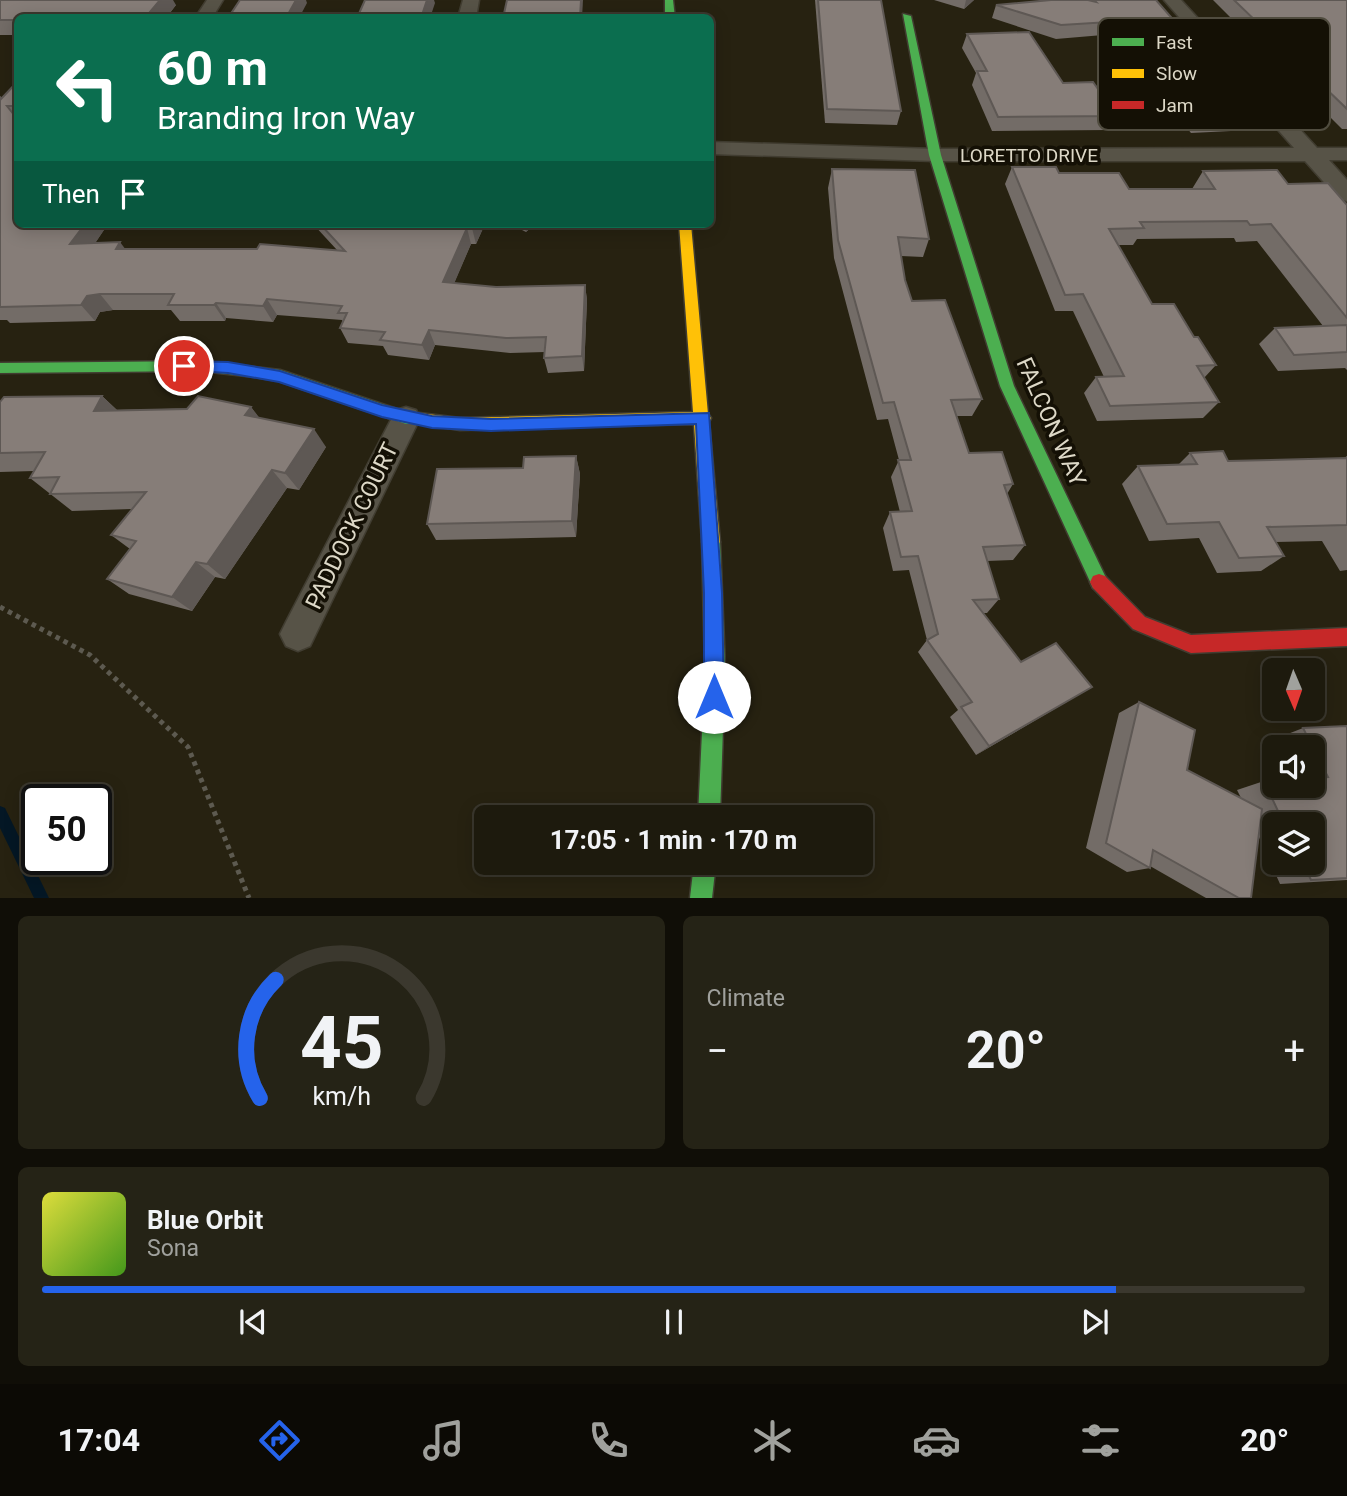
<!DOCTYPE html>
<html lang="en">
<head>
<meta charset="utf-8">
<style>
	body { margin:0; font-family:Roboto,sans-serif; background:#252316; color:#f1f3f6; height:100vh; display:flex; flex-direction:column; font-size:26px; white-space:nowrap }
	* { box-sizing:border-box; margin:0 }
	p { font-size:23px; color:#a0a19d }
	.icon { flex:none; width:38px; height:38px; fill:none; stroke:currentColor; stroke-width:2; stroke-linecap:round; stroke-linejoin:round }
	.map { position:relative; height:898px; overflow:hidden }
	.drawer { display:flex; flex-direction:column; gap:18px; padding:18px; background:#100e07; flex:1 }
	.drawer>* { flex:none }
	.guide { position:absolute; left:14px; top:14px; width:700px; height:214px; border-radius:10px; box-shadow:0 4px 18px #0003,0 0 0 2px #3b382e; background:#0b6e4f; color:#fff; overflow:hidden }
	.needle { width:46px; rotate:178deg }
	.buttons { position:absolute; left:1262px; top:658px; display:grid; gap:14px }
	.buttons a { display:grid; place-items:center; width:63px; height:63px; border-radius:10px; background:#1d1a0d; box-shadow:0 4px 18px #0003,0 0 0 2px #3b382e; font-size:35px }
	.speed { position:absolute; left:21px; top:784px; display:flex; gap:14px; font-size:35px; font-weight:700; text-align:center }
	.speed>* { display:grid; place-content:center; width:91px; height:91px; border-radius:50%; background:#1d1a0d; box-shadow:0 4px 18px #0003,0 0 0 2px #3b382e; line-height:1 }
	.speed .limit { border:4px solid #111; border-radius:10px; background:#fff; color:#111 }
	.pin { position:absolute; display:grid; place-items:center; width:60px; height:60px; color:#fff; margin:-30px; border:4px solid #fff; border-radius:50%; box-shadow:0 2px 7px #0007 }
	.me { position:absolute; width:77px; margin:-38px; rotate:0deg; stroke-linejoin:round; filter:drop-shadow(0 0 5px #0008) }
	.turn { display:flex; align-items:center; gap:24px; height:147px; padding:0 28px; font-size:32px }
	.turn .icon { width:91px; height:91px; stroke-width:2.5 }
	.turn b { display:block; font-size:49px; line-height:60px }
	.then { display:flex; align-items:center; height:66px; padding:0 28px; background:#0003; gap:14px; font-size:26px }
	.big { font-size:52px; font-weight:700; line-height:1.1 }
	.drawer .card { flex:1; display:flex; flex-direction:column; justify-content:center; gap:10px; min-width:0; padding:0 24px; border-radius:10px; background:#252316 }
	.drawer .dial { align-items:center; gap:0 }
	.dial svg { height:182px; overflow:visible; fill:none; stroke:#3b382e; stroke-width:7; stroke-linecap:round; text-anchor:middle }
	.dial text { fill:#f1f3f6; stroke:none }
	.song { display:flex; align-items:center; gap:21px }
	.cover { width:84px; height:84px; border-radius:10px; background:linear-gradient(135deg,hsl(60 70% 55%),hsl(100 70% 35%)) }
	.played { height:7px; border-radius:4px; background:linear-gradient(90deg,#2563eb 85%,#3b382e 85%) }
	.keys { display:flex; justify-content:space-around; direction:ltr }
	.heat { display:flex; justify-content:space-between; align-items:center; font-size:38px; direction:ltr }
	.drawer .tiles { flex:1; display:grid; gap:18px; grid-template-columns:1fr 1fr }
	.card:last-child { grid-column:span 2 }
	.trip { position:absolute; left:474px; top:805px; width:399px; height:70px; border-radius:10px; background:#1d1a0d; box-shadow:0 4px 18px #0003,0 0 0 2px #3b382e; font-weight:700; line-height:70px; text-align:center }
	.tab-bar { display:flex; height:112px; justify-content:space-around; align-items:center; background:#0c0a05; color:#a0a19d }
	.tab-bar .icon { width:49px; height:49px }
	.tab-bar .on { color:#2563eb }
	.tab-bar b { font-size:32px; color:#f1f3f6 }
	.map>svg:first-child { display:block }
</style>
</head>
<body>
<div class="map">
<svg width="1347" height="898" viewBox="0 0 1347 898">
	<rect width="100%" height="100%" fill="#272211"/>
	<g fill="none" stroke-linecap="round" stroke-linejoin="round">
		<polygon fill="#041725" fill-rule="evenodd" points="0,806 5,808 49,898 34,898 0,828"/>
		<g stroke="#413d31" stroke-width="3">
			<g id="street">
				<polygon points="207,0 223,0 212,18 195,18"/>
				<polygon points="463,0 479,0 476,18 458,18"/>
				<polygon points="1164,0 1181,0 1317,148 1347,148 1347,160 1329,160 1347,180 1347,201 1339,199 1305,161 935,161 710,154 710,142 935,149 1294,148"/>
				<polygon points="406,407 416,410 420,418 310,646 298,651 286,646 280,634 286,622 396,410"/>
			</g>
		</g>
		<g stroke="#413d31" stroke-width="3">
			<g id="fast">
				<polygon points="665,0 673,0 675,18 665,18"/>
				<polygon points="903,14 911,16 941,155 1014,386 1108,582 1105,588 1099,590 1093,588 1000,386 929,155"/>
				<polygon points="201,361 280,370 406,412 424,415 427,419 424,423 406,424 279,381 255,377 201,371 0,373 0,363"/>
				<polygon points="711,534 717,537 720,542 725,669 720,817 698,817 705,669 702,542 705,537"/>
				<polygon points="694,863 716,863 712,898 690,898"/>
			</g>
		</g>
		<g stroke="#413d31" stroke-width="3">
			<polygon id="slow" points="679,224 691,224 708,414 711,418 709,422 720,542 717,547 711,550 705,547 702,542 694,424 460,430 414,423 411,419 414,415 419,413 460,418 693,412"/>
		</g>
		<g stroke="#413d31" stroke-width="3">
			<polygon id="jam" points="1099,574 1105,576 1145,617 1191,635 1347,628 1347,646 1191,653 1133,629 1093,588 1090,582 1093,576"/>
		</g>
		<polyline stroke="#5d5a50" stroke-width="5" stroke-dasharray="4.5 4.5" stroke-linecap="butt" points="0,607 90,655 188,747 249,898"/>
		<use href="#street" fill="#575347" fill-rule="evenodd"/>
		<use href="#fast" fill="#4caf50" fill-rule="evenodd"/>
		<use href="#slow" fill="#ffc107" fill-rule="evenodd"/>
		<use href="#jam" fill="#c62828" fill-rule="evenodd"/>
	</g>
	<g fill="#736c67" fill-rule="evenodd">
		<polygon points="0,0 176,5 166,18 18,18 18,35 0,35"/>
		<polygon points="815,0 881,0 901,111 897,125 825,123"/>
		<polygon points="934,0 974,0 964,9"/>
		<polygon points="1051,0 1156,0 1241,97 1233,109 1240,117 1231,131 1191,133 1177,116 1163,116 1103,35 1056,39 992,18 996,5"/>
		<polygon points="1213,0 1347,0 1347,129 1342,129"/>
		<polygon points="967,34 1063,83 1117,116 1110,130 992,131 972,85 976,73 962,48"/>
		<polygon points="18,81 18,224 108,224 95,243 125,249 337,250 313,224 485,224 476,244 471,244 454,283 496,287 585,285 587,300 584,371 548,373 544,358 545,352 510,353 435,345 429,360 388,355 383,346 348,343 340,328 343,322 342,320 277,315 273,322 226,318 225,321 180,321 171,310 113,310 100,312 95,321 10,323 7,320 0,320 0,96 2,98"/>
		<polygon points="1012,167 1059,173 1129,189 1192,189 1203,171 1288,184 1347,205 1347,370 1345,368 1278,371 1259,344 1275,328 1323,326 1257,241 1236,242 1234,238 1137,239 1133,245 1118,245 1152,304 1194,337 1216,365 1204,378 1219,402 1203,418 1097,421 1084,393 1096,377 1104,377 1073,311 1055,311 1005,184"/>
		<polygon points="832,169 929,239 923,257 901,256 905,280 912,301 982,399 972,416 957,416 969,453 1013,484 1007,494 1025,545 1013,560 987,561 999,599 987,613 983,613 1021,662 1075,697 976,755 950,717 958,710 918,652 927,640 909,570 893,571 883,528 890,512 900,512 891,477 899,460 888,419 877,420 834,258 828,188"/>
		<polygon points="510,224 535,224 526,232"/>
		<polygon points="102,396 117,410 251,407 259,418 326,447 299,490 287,488 225,579 215,577 192,611 129,594 107,579 130,549 111,535 132,509 72,511 30,478 34,471 0,472 0,402"/>
		<polygon points="1190,453 1228,461 1344,458 1347,456 1347,570 1340,571 1322,541 1276,542 1284,556 1261,571 1217,573 1199,538 1149,541 1122,484 1138,466 1178,465"/>
		<polygon points="576,456 580,474 576,537 436,540 427,524 523,468"/>
		<path d="M1139,702l48,68 54,28 -4,-8 27,-9 48,5v-39h-32l-5,-8 28,-11 44,-2v154l-67,4 -21,-47 -8,61h-45l-56,-32v2l-23,4 -41,-24 33,-135zM1274,824h38v39h-38z"/>
	</g>
	<g fill="#5e5854">
		<polygon points="160,0 173,0 176,5 166,18 145,18"/>
		<polygon points="296,0 306,0 307,3 299,18 286,18"/>
		<polygon points="427,0 434,0 435,3 430,18 421,18"/>
		<polygon points="581,0 583,0 582,18 580,18"/>
		<polygon points="966,0 974,0 964,9"/>
		<polygon points="85,224 108,224 84,260 70,244"/>
		<polygon points="474,224 485,224 476,244 472,228"/>
		<polygon points="524,224 535,224 526,232"/>
		<polygon points="467,228 471,244 448,298 443,282"/>
		<polygon points="120,242 132,258 116,249"/>
		<polygon points="585,285 587,300 584,371 582,356"/>
		<polygon points="100,294 113,310 100,312 95,321 81,305 87,296"/>
		<polygon points="267,299 277,315 273,322 263,306"/>
		<polygon points="216,303 226,318 225,321 214,305"/>
		<polygon points="429,330 435,345 429,360 422,345"/>
		<polygon points="102,396 121,414 94,411"/>
		<polygon points="251,407 265,425 245,415"/>
		<polygon points="314,429 326,447 299,490 285,473"/>
		<polygon points="576,456 580,474 576,537 572,521"/>
		<polygon points="272,470 287,488 225,579 207,564"/>
		<polygon points="196,562 215,577 192,611 172,597"/>
		<polygon points="1092,687 1075,697 976,755 989,746"/>
	</g>
	<g fill="#867d78" stroke="#5e5854" stroke-width="2">
		<polygon points="0,0 160,0 145,18 18,18 18,20 0,20"/>
		<polygon points="240,0 296,0 286,18 228,18"/>
		<polygon points="365,0 427,0 421,18 357,18"/>
		<polygon points="507,0 581,0 580,18 503,18"/>
		<polygon points="818,0 881,0 901,111 827,109"/>
		<polygon points="1051,0 1088,0 1096,2 1094,0 1156,0 1241,97 1223,98 1240,117 1200,119 1186,102 1171,102 1109,22 1061,25 996,5"/>
		<polygon points="1234,0 1347,0 1347,109"/>
		<polygon points="1029,32 1063,83 1093,82 1117,116 998,117 977,71 987,71 967,34"/>
		<polygon points="18,81 18,106 7,106 18,120 18,224 85,224 70,244 120,242 116,249 257,249 260,244 345,251 320,224 474,224 472,228 467,228 443,282 496,287 585,285 582,356 544,358 546,337 506,338 429,330 422,345 380,340 385,332 340,328 347,313 338,313 342,306 267,299 263,306 216,303 214,305 168,305 174,294 100,294 87,296 81,305 0,307 0,97 1,99"/>
		<polygon points="1012,167 1056,167 1059,173 1119,173 1129,189 1215,189 1203,171 1277,170 1288,184 1328,183 1347,205 1347,318 1271,224 1250,225 1247,221 1140,222 1144,228 1109,229 1152,304 1174,304 1194,337 1198,337 1216,365 1197,366 1219,402 1110,406 1096,377 1124,376 1083,294 1065,295"/>
		<polygon points="832,169 915,170 929,239 898,237 905,280 912,301 945,300 982,399 951,400 969,453 1002,452 1013,484 1004,485 1025,545 983,547 999,599 973,600 1021,662 1056,643 1092,687 989,746 961,707 972,702 927,640 938,634 918,556 901,557 890,512 912,511 898,460 911,460 894,402 883,403 838,240"/>
		<polygon points="1347,325 1347,352 1294,355 1275,328"/>
		<polygon points="102,396 94,411 187,409 198,396 251,407 245,415 314,429 285,473 272,470 207,564 196,562 172,597 107,579 136,541 111,535 146,492 50,494 59,477 30,478 45,452 0,453 0,402 4,397"/>
		<polygon points="1223,451 1228,461 1347,458 1347,525 1267,527 1284,556 1239,558 1219,522 1167,524 1138,466 1197,464 1190,453"/>
		<polygon points="576,456 572,521 427,524 437,469 523,468 524,457"/>
		<polygon points="1139,702 1195,730 1187,770 1262,809 1251,898 1239,898 1153,850 1150,868 1106,843"/>
		<polygon points="1347,726 1347,878 1311,880 1303,863 1312,863 1312,824 1284,824 1264,781 1274,781 1274,786 1312,786 1312,778 1328,777 1303,728"/>
	</g>
	<polygon fill="#2563eb" stroke="#184099" stroke-width="2" points="184,361 228,362 280,371 382,405 432,416 491,419 709,413 722,593 724,697 721,704 714,707 707,704 704,697 704,593 696,424 491,431 432,428 382,417 279,382 228,373 179,370 177,366"/>
	<g text-anchor="middle" dominant-baseline="central" stroke-width="7" stroke-linejoin="round" paint-order="stroke">
		<g font-size="19" fill="#ddd8c7" stroke="#141005">
			<text x="1029" y="155">LORETTO DRIVE</text>
		</g>
		<g font-size="23" fill="#ddd8c7" stroke="#141005">
			<text transform="translate(1051 422) rotate(66)">FALCON WAY</text>
			<text transform="translate(352 526) rotate(-64)">PADDOCK COURT</text>
		</g>
	</g>
	<rect x="1098" y="18" width="232" height="112" rx="10" fill="#141005" stroke="#504c3f" stroke-width="2"/>
	<rect x="1112" y="38" width="32" height="8" fill="#4caf50"/>
	<rect x="1112" y="69" width="32" height="9" fill="#ffc107"/>
	<rect x="1112" y="101" width="32" height="8" fill="#c62828"/>
	<g font-size="19" fill="#ddd8c7">
		<text x="1156" y="49">Fast</text>
		<text x="1156" y="80">Slow</text>
		<text x="1156" y="112">Jam</text>
	</g>
</svg>
<div class="buttons">
<a><svg class="needle" viewBox="-14 -14 28 28"><path d="M0-13l5 13h-10z" fill="#e53935"/><path d="M0 13l5-13h-10z" fill="#a0a19d"/></svg></a>
<a><svg class="icon" aria-label="sound" viewBox="0 0 24 24"><path d="M4 9h4l5-4v14l-5-4H4zM17 9q2 3 0 6"/></svg></a>
<a><svg class="icon" aria-label="layers" viewBox="0 0 24 24"><path d="M12 4l9 5-9 5-9-5zM3 14l9 5 9-5"/></svg></a>
</div>
<div class="speed"><div class="limit">50</div></div>
<div class="pin" style="left:184px;top:366px;background:#d93025"><svg class="icon" aria-label="arrive" viewBox="0 0 24 24"><path d="M6 21V4h12l-3 4 3 4H6"/></svg></div>
<svg class="me" style="left:714px;top:697px" viewBox="-20 -20 40 40"><circle r="19" fill="#fff"/><path d="M0-13L10 11 0 6-10 11z" fill="#2563eb"/></svg>
<div class="trip">17:05 · 1 min · 170 m</div>
<div class="guide">
<div class="turn"><svg class="icon" aria-label="left" viewBox="0 0 24 24"><path d="M17 20v-9H6M10 6l-5 5 5 5"/></svg><div><b>60 m</b>Branding Iron Way</div></div>
<div class="then">Then<svg class="icon" aria-label="arrive" viewBox="0 0 24 24"><path d="M6 21V4h12l-3 4 3 4H6"/></svg></div>
</div>
</div>
<section class="drawer">
<div class="tiles">
<div class="card dial"><svg viewBox="0 0 100 80">
<path d="M14 69A42 42 0 1 1 86 69"/>
<path d="M14 69A42 42 0 0 1 21 17" stroke="#2563eb"/>
<text x="50" y="56" font-size="32" font-weight="700">45</text>
<text x="50" y="72" font-size="11">km/h</text>
</svg></div>
<div class="card"><p>Climate</p>
<div class="heat"><a>−</a><b class="big">20°</b><a>+</a></div>
</div>
<div class="card">
<div class="song"><i class="cover"></i><div><b>Blue Orbit</b><p>Sona</p></div></div>
<div class="played"></div>
<div class="keys"><svg class="icon" aria-label="previous" viewBox="0 0 24 24"><path d="M18 5L8 12l10 7zM5 5v14"/></svg><svg class="icon" aria-label="pause" viewBox="0 0 24 24"><path d="M8 5v14M16 5v14"/></svg><svg class="icon" aria-label="next" viewBox="0 0 24 24"><path d="M6 5l10 7-10 7zM19 5v14"/></svg></div>
</div>
</div>
</section>
<nav class="tab-bar">
<b>17:04</b>
<svg class="icon on" aria-label="directions" viewBox="0 0 24 24"><path d="M12 3l9 9-9 9-9-9zM9 14v-3h6M13 9l2 2-2 2"/></svg>
<svg class="icon" aria-label="music" viewBox="0 0 24 24"><path d="M9 18V5l10-2v13"/><circle cx="6" cy="18" r="3"/><circle cx="16" cy="16" r="3"/></svg>
<svg class="icon" aria-label="phone" viewBox="0 0 24 24"><path d="M5 4h4l2 5-3 2q2 4 5 5l2-3 5 2v4C11 20 4 13 5 4z"/></svg>
<svg class="icon" aria-label="climate" viewBox="0 0 24 24"><path d="M12 3v18M4 7l16 10M4 17L20 7"/></svg>
<svg class="icon" aria-label="car" viewBox="0 0 24 24"><path d="M5 17H2v-5l4-1 3-4h7l3 4 3 1v5h-3M9 17h6M6 11h13"/><circle cx="7" cy="17" r="2"/><circle cx="17" cy="17" r="2"/></svg>
<svg class="icon" aria-label="filters" viewBox="0 0 24 24"><path d="M4 7h16M4 17h16"/><circle cx="9" cy="7" r="2"/><circle cx="15" cy="17" r="2"/></svg>
<b>20°</b>
</nav>
</body>
</html>
